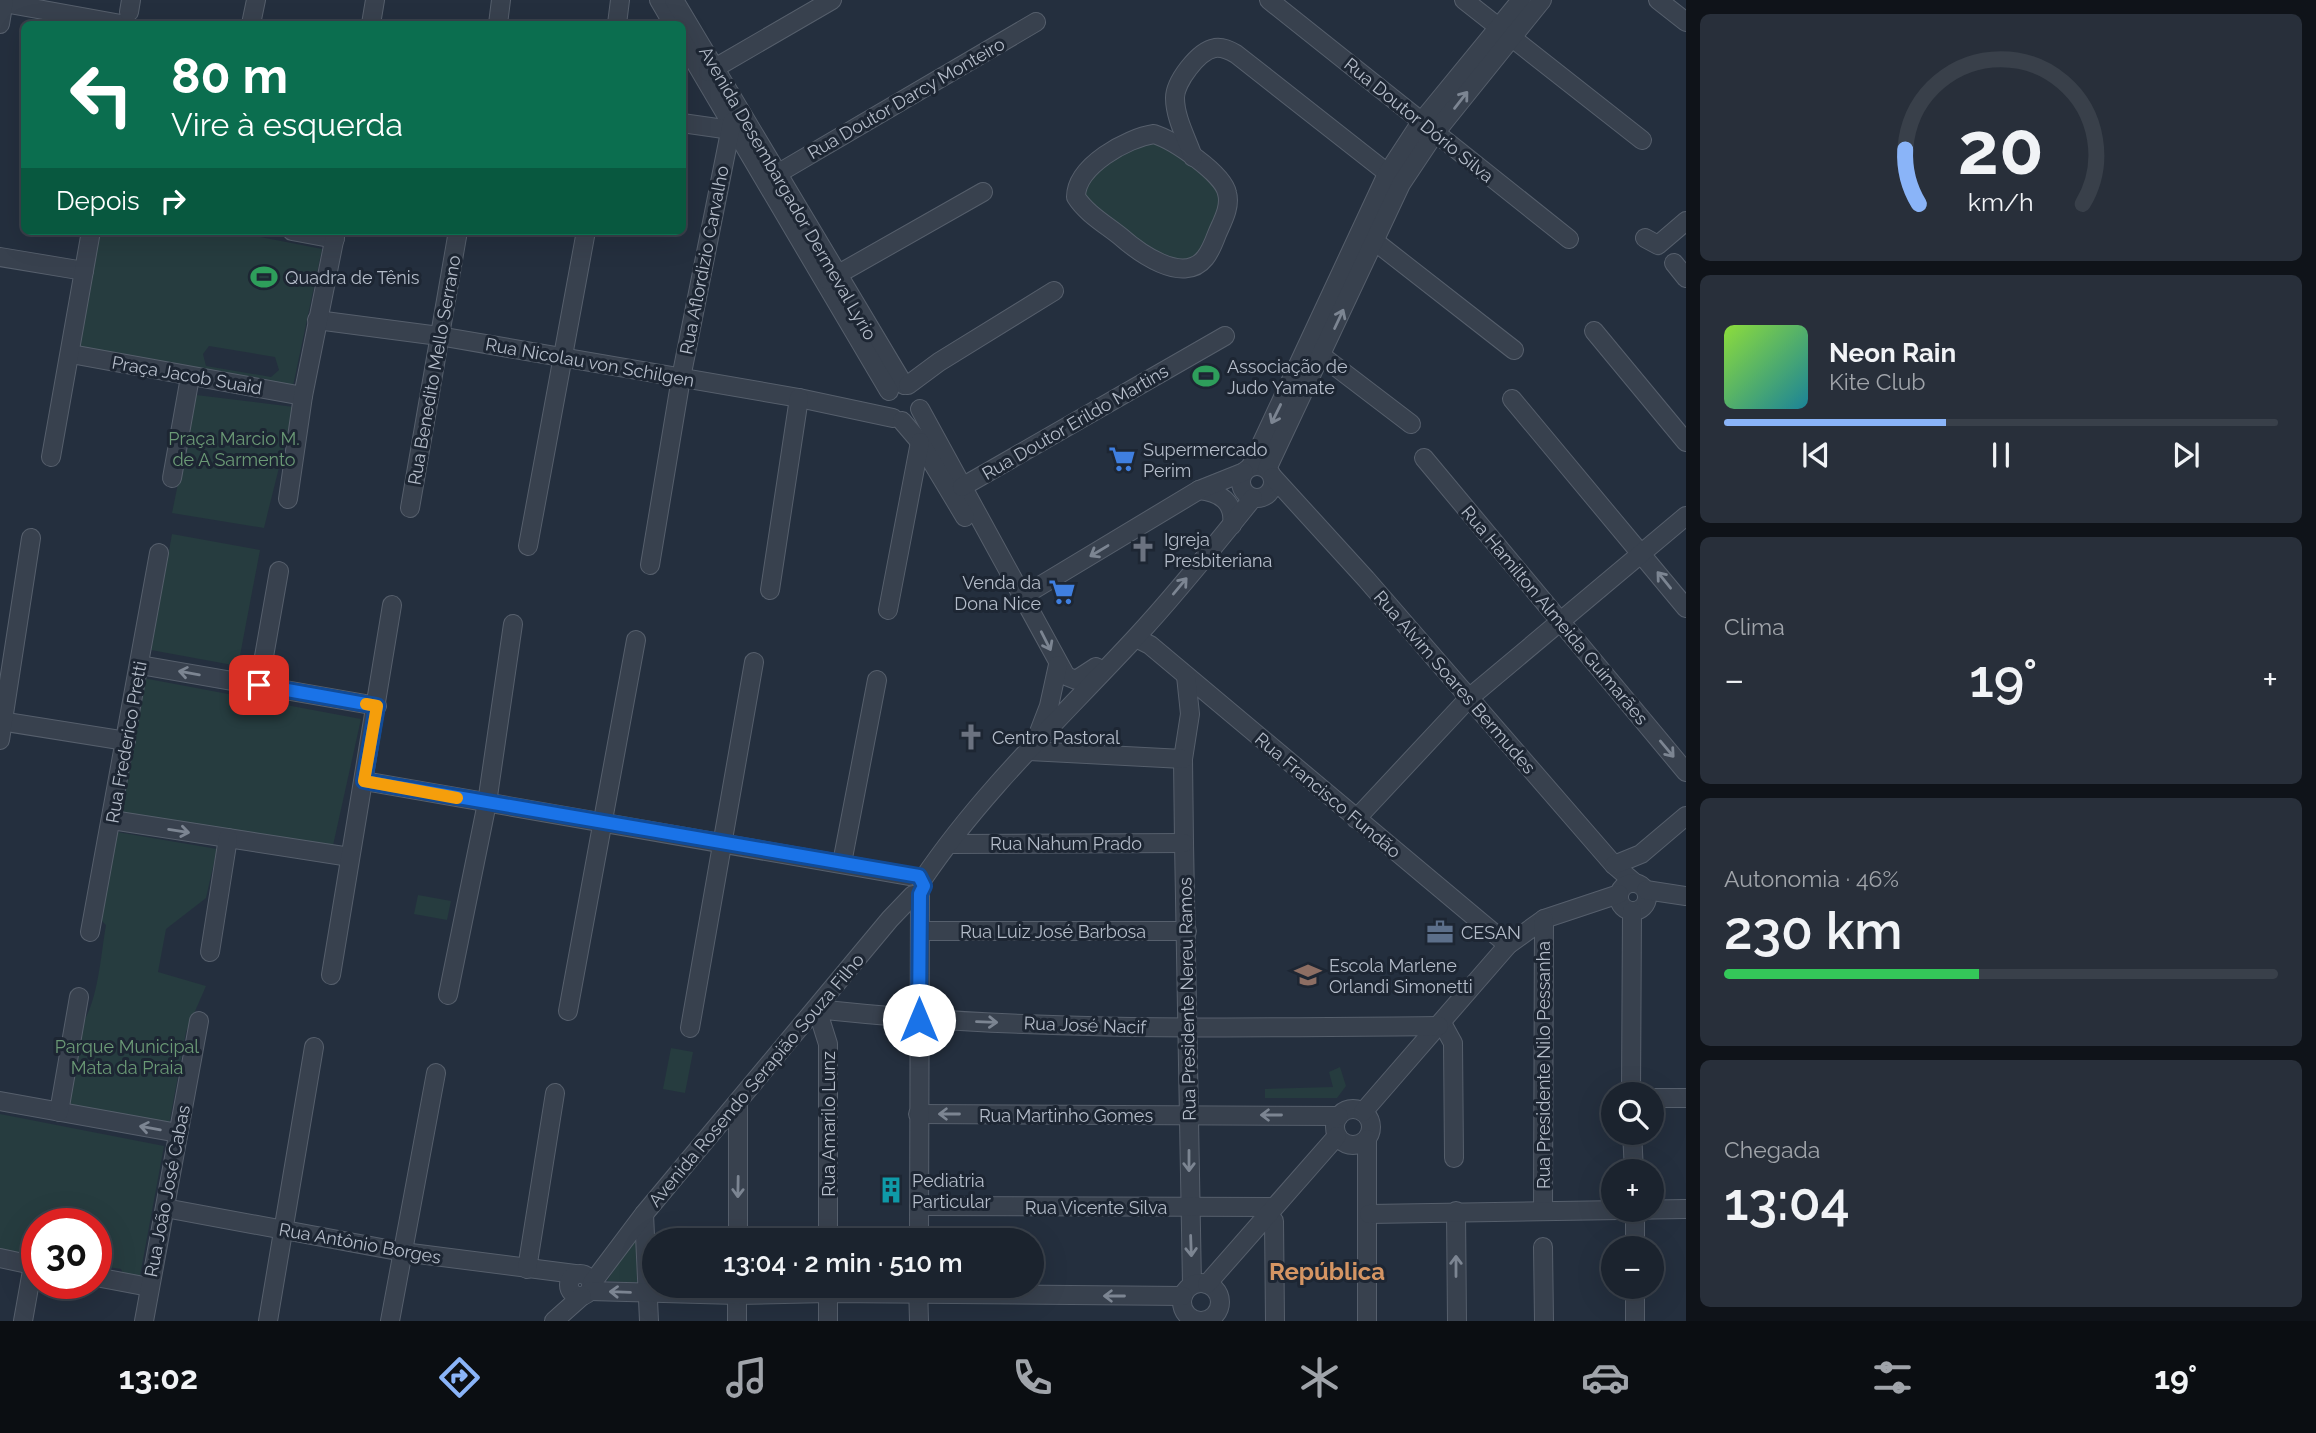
<!DOCTYPE html>
<html lang="pt">
<head>
<meta charset="utf-8">
<style>
	body { margin:0; font-family:Raleway,sans-serif; background:#282f3a; color:#f1f3f6; height:100vh; display:flex; flex-direction:column; font-size:26px; white-space:nowrap }
	* { box-sizing:border-box; margin:0 }
	p { font-size:23px; color:#a0a4aa }
	.icon { flex:none; width:38px; height:38px; fill:none; stroke:currentColor; stroke-width:2; stroke-linecap:round; stroke-linejoin:round }
	.map { position:relative; flex:1; overflow:hidden }
	.side { display:flex; flex-direction:column; gap:14px; padding:14px; background:#0f1319; width:630px }
	.side>* { flex:none }
	.banner { position:absolute; left:21px; top:21px; width:665px; height:214px; border-radius:10px; box-shadow:0 7px 28px #0002,0 0 0 2px #39404a; background:#0b6e4f; color:#fff; overflow:hidden }
	.tools { position:absolute; left:1601px; top:1082px; display:grid; gap:14px }
	.tools a { display:grid; place-items:center; width:63px; height:63px; border-radius:50%; background:#1b232e; box-shadow:0 7px 28px #0002,0 0 0 2px #39404a; font-size:35px }
	.speed { position:absolute; left:21px; top:1208px; display:flex; gap:14px; font-size:35px; font-weight:700; text-align:center }
	.speed>* { display:grid; place-content:center; width:91px; height:91px; border-radius:50%; background:#1b232e; box-shadow:0 7px 28px #0002,0 0 0 2px #39404a; line-height:1 }
	.speed .limit { border:10px solid #d22; background:#fff; color:#111 }
	.pin { position:absolute; display:grid; place-items:center; width:60px; height:60px; color:#fff; margin:-30px; border-radius:14px; box-shadow:0 4px 10px #0006 }
	.me { position:absolute; width:77px; margin:-38px; rotate:0deg; stroke-linejoin:round; filter:drop-shadow(0 0 5px #0008) }
	.turn { display:flex; align-items:center; gap:24px; height:147px; padding:0 35px; font-size:32px }
	.turn .icon { width:91px; height:91px; stroke-width:2.5 }
	.turn b { display:block; font-size:49px; line-height:60px }
	.then { display:flex; align-items:center; height:66px; padding:0 35px; background:#0003; gap:14px; font-size:26px }
	.big { font-size:52px; font-weight:600; line-height:1.1 }
	.side .tile { flex:1; display:flex; flex-direction:column; justify-content:center; gap:10px; min-width:0; padding:0 24px; border-radius:10px; background:#282f3a }
	.side .dial { align-items:center; gap:0 }
	.dial svg { height:182px; overflow:visible; fill:none; stroke:#39404a; stroke-width:7; stroke-linecap:round; text-anchor:middle }
	.dial text { fill:#f1f3f6; stroke:none }
	.song { display:flex; align-items:center; gap:21px }
	.cover { width:84px; height:84px; border-radius:10px; background:linear-gradient(135deg,hsl(90 70% 55%),hsl(190 70% 35%)) }
	.played { height:7px; border-radius:4px; background:linear-gradient(90deg,#8ab4f8 40%,#39404a 40%) }
	.keys { display:flex; justify-content:space-around; direction:ltr }
	.heat { display:flex; justify-content:space-between; align-items:center; font-size:38px; direction:ltr }
	.charge { height:10px; border-radius:5px; background:linear-gradient(90deg,#34c759 46%,#39404a 0) }
	.trip { position:absolute; left:642px; top:1228px; width:402px; height:70px; border-radius:35px; background:#1b232e; box-shadow:0 7px 28px #0002,0 0 0 2px #39404a; font-weight:600; line-height:70px; text-align:center }
	.dock { display:flex; height:112px; justify-content:space-around; align-items:center; background:#0b0e12; color:#a0a4aa }
	.dock .icon { width:49px; height:49px }
	.dock .selected { color:#8ab4f8 }
	.dock b { font-size:32px; color:#f1f3f6 }
	main { display:flex; flex:1; min-height:0 }
	.map>svg:first-child { display:block }
</style>
</head>
<body>
<main>
<div class="map">
<svg width="1686" height="1321" viewBox="0 0 1686 1321">
	<rect width="100%" height="100%" fill="#242f3e"/>
	<g fill="#263c3f" fill-rule="evenodd">
		<polygon points="1154,136 1222,186 1224,196 1198,262 1162,260 1080,196 1106,157 1113,162 1133,142"/>
		<path d="M95,231h135l92,18 -29,137 -219,-38zM209,346l66,11 4,13 -8,7 -65,-11 -3,-12z"/>
		<polygon points="196,395 294,407 264,528 172,513"/>
		<polygon points="172,534 260,550 238,666 151,650"/>
		<polygon points="143,678 361,719 332,850 120,812"/>
		<path d="M117,832l100,17 -11,49 -40,31 -8,43 48,14 -20,46 -17,93 -104,-18 14,-80c19,-19 22,-75 27,-102l-7,-7z"/>
		<polygon points="418,895 451,901 447,920 414,914"/>
		<polygon points="671,1048 693,1052 685,1093 663,1089"/>
		<polygon points="1340,1067 1346,1086 1337,1098 1265,1098 1265,1089 1333,1087 1329,1072"/>
		<polygon points="0,1114 164,1146 139,1281 125,1279 121,1269 96,1265 96,1223 37,1223 37,1256 0,1249"/>
		<polygon points="635,1237 642,1283 607,1281"/>
	</g>
	<g fill="none" stroke-linecap="round" stroke-linejoin="round">
		<g stroke="#565f6c" stroke-width="20">
			<g id="minor">
				<polyline points="659,0 673,24"/>
				<polyline points="674,0 904,385"/>
				<polyline points="1269,0 1569,239"/>
				<polyline points="1464,0 1642,140"/>
				<polyline points="1658,0 1686,22"/>
				<polyline points="4,3 121,24"/>
				<polyline points="129,12 131,0"/>
				<polyline points="0,24 4,0"/>
				<polyline points="251,24 256,0"/>
				<polyline points="371,24 375,0"/>
				<polyline points="498,24 501,0"/>
				<polyline points="617,24 620,0"/>
				<polyline points="682,40 889,391"/>
				<polyline points="708,72 832,0"/>
				<polyline points="682,123 731,130"/>
				<path d="M1154,134c19,6 69,39 73,59 4,14 -5,29 -10,41 -3,8 -7,18 -12,24 -22,28 -68,-7 -85,-22 -15,-12 -34,-23 -44,-39 0,-31 51,-59 78,-63z"/>
				<path d="M1193,157c-6,-18 -18,-39 -18,-59 0,-16 23,-47 40,-50 8,-1 14,2 21,6l159,125"/>
				<polyline points="777,174 1036,22"/>
				<polyline points="292,231 335,239"/>
				<polyline points="1368,236 1514,350"/>
				<polyline points="1645,238 1658,245 1686,221"/>
				<polyline points="0,257 84,271"/>
				<polyline points="1674,263 1686,278"/>
				<polyline points="828,280 983,192"/>
				<polyline points="317,320 439,336 799,398 893,418"/>
				<polyline points="1594,331 1686,442"/>
				<polyline points="1314,350 1411,424"/>
				<polyline points="71,354 303,396"/>
				<polyline points="908,385 939,362 1054,291"/>
				<polyline points="1512,399 1686,608"/>
				<polyline points="920,409 1066,676 1076,680 1096,667"/>
				<polyline points="902,421 920,442 965,517"/>
				<polyline points="51,457 91,231"/>
				<polyline points="1424,458 1686,772"/>
				<circle cx="1257" cy="482" r="16"/>
				<polyline points="1251,466 1387,174 1421,122 1521,0"/>
				<polyline points="1267,469 1401,184 1435,133 1542,0"/>
				<polyline points="1273,477 1366,579 1614,865 1635,883"/>
				<polyline points="172,478 190,377"/>
				<polyline points="962,487 1225,336"/>
				<path d="M1199,490c21,2 36,12 33,35"/>
				<polyline points="288,499 303,396 336,231"/>
				<polyline points="410,508 458,231"/>
				<polyline points="528,546 586,231"/>
				<polyline points="650,565 681,378 732,122"/>
				<polyline points="770,590 799,398"/>
				<polyline points="1023,596 1199,490 1244,472"/>
				<polyline points="888,610 920,442"/>
				<polyline points="1136,638 1150,645 1508,945"/>
				<polyline points="140,665 377,706"/>
				<polyline points="1186,676 1190,714 1183,759 1184,843 1192,1285"/>
				<polyline points="259,685 279,571"/>
				<polyline points="0,721 126,741"/>
				<polyline points="1039,732 1049,706 1058,665"/>
				<polyline points="0,740 31,538"/>
				<polyline points="1029,751 1183,759"/>
				<polyline points="364,781 909,876"/>
				<polyline points="1356,819 1469,698 1686,516"/>
				<polyline points="112,820 350,857"/>
				<polyline points="949,844 1184,843"/>
				<polyline points="842,863 877,680"/>
				<polyline points="1614,865 1641,854 1686,816"/>
				<path d="M923,879c60,-89 141,-164 214,-243 41,-44 79,-92 116,-138"/>
				<circle cx="1633" cy="897" r="14"/>
				<polyline points="1646,890 1686,896"/>
				<polyline points="920,931 1187,931"/>
				<polyline points="90,932 159,553"/>
				<polyline points="210,952 228,838"/>
				<polyline points="331,975 392,605"/>
				<polyline points="448,995 487,803 513,624"/>
				<polyline points="568,1011 636,640"/>
				<polyline points="1442,1023 1453,1043 1454,1158"/>
				<polyline points="690,1028 754,662"/>
				<polyline points="1631,1094 1632,911"/>
				<polyline points="1652,1098 1686,1098"/>
				<polyline points="0,1101 178,1133"/>
				<circle cx="1353" cy="1127" r="18"/>
				<polyline points="59,1112 79,997"/>
				<polyline points="1363,1112 1508,945 1544,919 1619,894"/>
				<polyline points="918,1114 1339,1116"/>
				<polyline points="1632,1132 1634,1171"/>
				<polyline points="1367,1139 1367,1321"/>
				<polyline points="919,1206 1273,1207"/>
				<polyline points="165,1208 403,1252 575,1274"/>
				<polyline points="1635,1210 1635,1248"/>
				<polyline points="1456,1211 1457,1321"/>
				<polyline points="1543,1211 1544,919"/>
				<polyline points="644,1214 649,1321"/>
				<polyline points="1369,1214 1686,1209"/>
				<polyline points="1274,1221 1275,1321"/>
				<polyline points="738,1241 738,1103"/>
				<path d="M828,1241v-197l-11,-35c206,23 414,19 622,17"/>
				<polyline points="919,1241 920,894"/>
				<polyline points="1543,1247 1544,1321"/>
				<polyline points="0,1258 37,1266"/>
				<polyline points="527,1269 555,1093"/>
				<circle cx="580" cy="1285" r="11"/>
				<polyline points="96,1277 149,1287"/>
				<polyline points="592,1283 644,1214 890,919 913,895"/>
				<circle cx="1201" cy="1302" r="19"/>
				<polyline points="1207,1284 1337,1136"/>
				<polyline points="737,1286 737,1321"/>
				<polyline points="828,1286 828,1321"/>
				<polyline points="918,1286 919,1321"/>
				<polyline points="1635,1286 1635,1321"/>
				<polyline points="590,1291 737,1295 828,1293 1183,1296"/>
				<polyline points="23,1321 33,1265"/>
				<polyline points="144,1321 199,1021"/>
				<polyline points="268,1321 314,1047"/>
				<polyline points="390,1321 436,1073"/>
				<polyline points="554,1321 582,1296"/>
			</g>
		</g>
		<use href="#minor" stroke="#38414e" stroke-width="18"/>
	</g>
	<defs><path id="oneway-shaft" d="M-6 0H5M1.5-3L5.5 0L1.5 3" fill="none" stroke-width="1.6" stroke-linecap="round" stroke-linejoin="round" transform="scale(1.75)"/></defs>
	<g stroke="#7c8592">
		<use href="#oneway-shaft" transform="translate(1461 100) rotate(-52)"/>
		<use href="#oneway-shaft" transform="translate(1339 319) rotate(-65)"/>
		<use href="#oneway-shaft" transform="translate(1276 414) rotate(116)"/>
		<use href="#oneway-shaft" transform="translate(1099 551) rotate(149)"/>
		<use href="#oneway-shaft" transform="translate(1664 580) rotate(-129)"/>
		<use href="#oneway-shaft" transform="translate(1180 586) rotate(-50)"/>
		<use href="#oneway-shaft" transform="translate(1046 641) rotate(63)"/>
		<use href="#oneway-shaft" transform="translate(189 673) rotate(-170)"/>
		<use href="#oneway-shaft" transform="translate(1667 749) rotate(50)"/>
		<use href="#oneway-shaft" transform="translate(179 831) rotate(9)"/>
		<use href="#oneway-shaft" transform="translate(987 1022) rotate(2)"/>
		<use href="#oneway-shaft" transform="translate(949 1114) rotate(-180)"/>
		<use href="#oneway-shaft" transform="translate(1271 1115) rotate(-180)"/>
		<use href="#oneway-shaft" transform="translate(150 1128) rotate(-170)"/>
		<use href="#oneway-shaft" transform="translate(1189 1161) rotate(90)"/>
		<use href="#oneway-shaft" transform="translate(738 1187) rotate(91)"/>
		<use href="#oneway-shaft" transform="translate(1191 1246) rotate(88)"/>
		<use href="#oneway-shaft" transform="translate(1456 1266) rotate(-90)"/>
		<use href="#oneway-shaft" transform="translate(620 1292) rotate(-178)"/>
		<use href="#oneway-shaft" transform="translate(1114 1296) rotate(-180)"/>
	</g>
	<g fill="none" stroke-linecap="round" stroke-linejoin="round">
		<g stroke="#114b97" stroke-width="18">
			<polyline id="route" points="259,685 377,706 364,781 919,876 924,886 920,894 919,1020"/>
		</g>
		<use href="#route" stroke="#1a73e8" stroke-width="12"/>
		<polyline stroke="#f59e0b" stroke-width="12" points="366,704 377,706 364,781 457,798"/>
	</g>
	<defs>
		<g id="stadium-bare" transform="scale(2.1)"><path d="M0-5a6.5 5 0 1 0 0 10a6.5 5 0 1 0 0-10ZM-3.5-1.8h7v3.6h-7Z" fill="#2e9e5b" stroke="#1d2633" stroke-width="2.5" paint-order="stroke"/></g>
		<g id="supermarket-bare" transform="scale(2.1)"><path d="M-6-5.5h2.5l.6 2H6L4.5 2H-2.5L-4.4-4H-6ZM-1.5 3.2a1.3 1.3 0 1 0 .1 0ZM3 3.2a1.3 1.3 0 1 0 .1 0Z" fill="#3f7fe0" stroke="#1d2633" stroke-width="2.5" paint-order="stroke"/></g>
		<g id="church-bare" transform="scale(2.1)"><path d="M-1.2-6h2.4v3.5h3.3v2.4h-3.3V6h-2.4V-.1h-3.3v-2.4h3.3Z" fill="#6b7280" stroke="#1d2633" stroke-width="2.5" paint-order="stroke"/></g>
		<g id="office-bare" transform="scale(2.1)"><path d="M-6-3h4V-5.5h4V-3h4V5H-6ZM-1-4.5V-3h2v-1.5ZM-6 0V1H6V0Z" fill="#5c6f8a" stroke="#1d2633" stroke-width="2.5" paint-order="stroke"/></g>
		<g id="university-bare" transform="scale(2.1)"><path d="M0-5L7-2L0 1L-7-2ZM-4 1L0 2.5L4 1V4Q0 6-4 4Z" fill="#8d6e63" stroke="#1d2633" stroke-width="2.5" paint-order="stroke"/></g>
		<g id="building-bare" transform="scale(2.1)"><path d="M-4-6H4V6H1V3H-1V6H-4ZM-2.5-4.3h1.7v1.8h-1.7ZM.8-4.3h1.7v1.8H.8ZM-2.5-1h1.7V.8h-1.7ZM.8-1h1.7V.8H.8Z" fill="#0f9aa8" stroke="#1d2633" stroke-width="2.5" paint-order="stroke"/></g>
	</defs>
	<g fill-rule="evenodd">
		<use href="#stadium-bare" x="264" y="277"/>
		<use href="#stadium-bare" x="1206" y="376"/>
		<use href="#supermarket-bare" x="1122" y="459"/>
		<use href="#church-bare" x="1143" y="549"/>
		<use href="#supermarket-bare" x="1062" y="592"/>
		<use href="#church-bare" x="971" y="737"/>
		<use href="#office-bare" x="1440" y="932"/>
		<use href="#university-bare" x="1308" y="975"/>
		<use href="#building-bare" x="891" y="1190"/>
	</g>
	<g text-anchor="middle" dominant-baseline="central" stroke-width="6" stroke-linejoin="round" paint-order="stroke">
		<g font-size="18" fill="#b4bcc9" stroke="#1d2633">
			<text transform="translate(906 98) rotate(-30)">Rua Doutor Darcy Monteiro</text>
			<text transform="translate(1419 120) rotate(39)">Rua Doutor Dório Silva</text>
			<text transform="translate(788 193) rotate(60)">Avenida Desembargador Dermeval Lyrio</text>
			<text transform="translate(704 260) rotate(-79)">Rua Aflordizio Carvalho</text>
			<text transform="translate(590 362) rotate(10)">Rua Nicolau von Schilgen</text>
			<text transform="translate(434 370) rotate(-80)">Rua Benedito Mello Serrano</text>
			<text transform="translate(187 375) rotate(10)">Praça Jacob Suaid</text>
			<text transform="translate(1075 422) rotate(-30)">Rua Doutor Erildo Martins</text>
			<text transform="translate(1555 615) rotate(50)">Rua Hamilton Almeida Guimarães</text>
			<text transform="translate(1455 682) rotate(49)">Rua Alvim Soares Bermudes</text>
			<text transform="translate(126 742) rotate(-80)">Rua Frederico Pretti</text>
			<text transform="translate(1328 795) rotate(40)">Rua Francisco Fundão</text>
			<text x="1066" y="843">Rua Nahum Prado</text>
			<text x="1053" y="931">Rua Luiz José Barbosa</text>
			<text transform="translate(1187 999) rotate(-91)">Rua Presidente Nereu Ramos</text>
			<text transform="translate(1085 1025) rotate(2)">Rua José Nacif</text>
			<text transform="translate(1543 1065) rotate(-90)">Rua Presidente Nilo Pessanha</text>
			<text transform="translate(756 1080) rotate(-50)">Avenida Rosendo Serapião Souza Filho</text>
			<text x="1066" y="1115">Rua Martinho Gomes</text>
			<text transform="translate(828 1124) rotate(-90)">Rua Amarilo Lunz</text>
			<text transform="translate(167 1191) rotate(-79)">Rua João José Cabas</text>
			<text x="1096" y="1207">Rua Vicente Silva</text>
			<text transform="translate(360 1243) rotate(10)">Rua Antônio Borges</text>
		</g>
		<g font-size="18" fill="#b4bcc9" stroke="#1d2633" text-anchor="start">
			<text x="285" y="277">Quadra de Tênis</text>
			<text x="1227" y="366">Associação de<tspan x="1227" dy="21">Judo Yamate</tspan></text>
			<text x="1143" y="449">Supermercado<tspan x="1143" dy="21">Perim</tspan></text>
			<text x="1164" y="539">Igreja<tspan x="1164" dy="21">Presbiteriana</tspan></text>
			<text x="1041" y="582" text-anchor="end">Venda da<tspan x="1041" dy="21">Dona Nice</tspan></text>
			<text x="992" y="737">Centro Pastoral</text>
			<text x="1461" y="932">CESAN</text>
			<text x="1329" y="965">Escola Marlene<tspan x="1329" dy="21">Orlandi Simonetti</tspan></text>
			<text x="912" y="1180">Pediatria<tspan x="912" dy="21">Particular</tspan></text>
		</g>
		<g font-size="18" fill="#6b9a76" stroke="#1d2633">
			<text x="234" y="438">Praça Marcio M.<tspan x="234" dy="21">de A Sarmento</tspan></text>
			<text x="127" y="1046">Parque Municipal<tspan x="127" dy="21">Mata da Praia</tspan></text>
		</g>
		<g font-size="24" font-weight="bold" fill="#d59563" stroke="#1d2633">
			<text x="1327" y="1271">República</text>
		</g>
	</g>
</svg>
<div class="tools">
<a><svg class="icon" aria-label="search" viewBox="0 0 24 24"><circle cx="10" cy="10" r="6"/><path d="M15 15l6 6"/></svg></a>
<a>+</a>
<a>−</a>
</div>
<div class="speed"><div class="limit">30</div></div>
<div class="pin" style="left:259px;top:685px;background:#d93025"><svg class="icon" aria-label="arrive" viewBox="0 0 24 24"><path d="M6 21V4h12l-3 4 3 4H6"/></svg></div>
<svg class="me" style="left:919px;top:1020px" viewBox="-20 -20 40 40"><circle r="19" fill="#fff"/><path d="M0-13L10 11 0 6-10 11z" fill="#1a73e8"/></svg>
<div class="trip">13:04 · 2 min · 510 m</div>
<div class="banner">
<div class="turn"><svg class="icon" aria-label="left" viewBox="0 0 24 24"><path d="M17 20v-9H6M10 6l-5 5 5 5"/></svg><div><b>80 m</b>Vire à esquerda</div></div>
<div class="then">Depois<svg class="icon" aria-label="right" viewBox="0 0 24 24"><path d="M7 20v-9h11M14 6l5 5-5 5"/></svg></div>
</div>
</div>
<section class="side">
<div class="tile dial"><svg viewBox="0 0 100 80">
<path d="M14 69A42 42 0 1 1 86 69"/>
<path d="M14 69A42 42 0 0 1 8 45" stroke="#8ab4f8"/>
<text x="50" y="56" font-size="32" font-weight="700">20</text>
<text x="50" y="72" font-size="11">km/h</text>
</svg></div>
<div class="tile">
<div class="song"><i class="cover"></i><div><b>Neon Rain</b><p>Kite Club</p></div></div>
<div class="played"></div>
<div class="keys"><svg class="icon" aria-label="previous" viewBox="0 0 24 24"><path d="M18 5L8 12l10 7zM5 5v14"/></svg><svg class="icon" aria-label="pause" viewBox="0 0 24 24"><path d="M8 5v14M16 5v14"/></svg><svg class="icon" aria-label="next" viewBox="0 0 24 24"><path d="M6 5l10 7-10 7zM19 5v14"/></svg></div>
</div>
<div class="tile"><p>Clima</p>
<div class="heat"><a>−</a><b class="big">19°</b><a>+</a></div>
</div>
<div class="tile"><p>Autonomia · 46%</p><b class="big">230 km</b><div class="charge"></div></div>
<div class="tile"><p>Chegada</p><b class="big">13:04</b></div>
</section>
</main>
<nav class="dock">
<b>13:02</b>
<svg class="icon selected" aria-label="directions" viewBox="0 0 24 24"><path d="M12 3l9 9-9 9-9-9zM9 14v-3h6M13 9l2 2-2 2"/></svg>
<svg class="icon" aria-label="music" viewBox="0 0 24 24"><path d="M9 18V5l10-2v13"/><circle cx="6" cy="18" r="3"/><circle cx="16" cy="16" r="3"/></svg>
<svg class="icon" aria-label="phone" viewBox="0 0 24 24"><path d="M5 4h4l2 5-3 2q2 4 5 5l2-3 5 2v4C11 20 4 13 5 4z"/></svg>
<svg class="icon" aria-label="climate" viewBox="0 0 24 24"><path d="M12 3v18M4 7l16 10M4 17L20 7"/></svg>
<svg class="icon" aria-label="car" viewBox="0 0 24 24"><path d="M5 17H2v-5l4-1 3-4h7l3 4 3 1v5h-3M9 17h6M6 11h13"/><circle cx="7" cy="17" r="2"/><circle cx="17" cy="17" r="2"/></svg>
<svg class="icon" aria-label="filters" viewBox="0 0 24 24"><path d="M4 7h16M4 17h16"/><circle cx="9" cy="7" r="2"/><circle cx="15" cy="17" r="2"/></svg>
<b>19°</b>
</nav>
</body>
</html>
